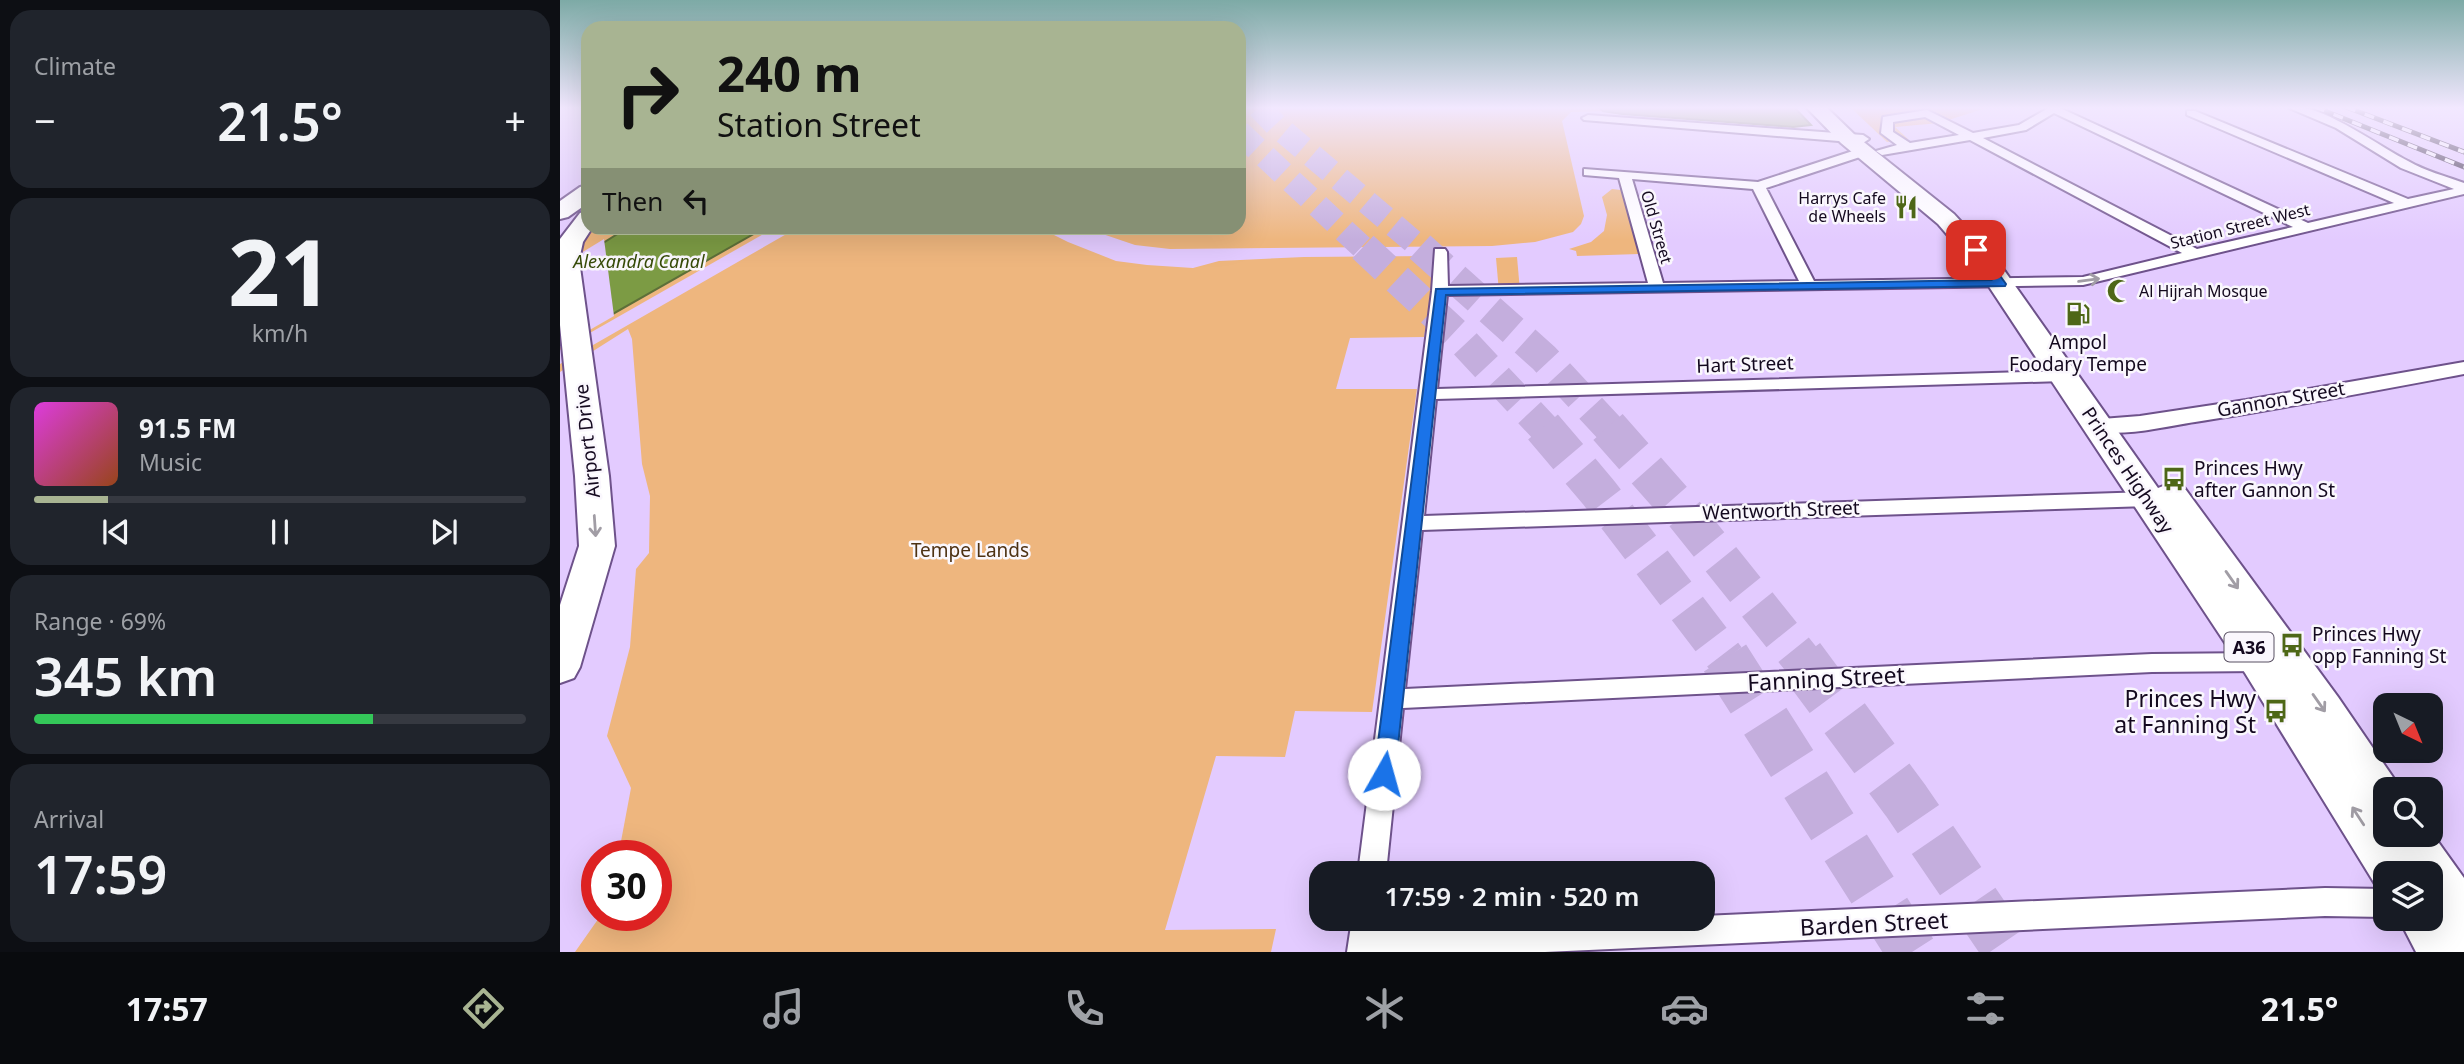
<!DOCTYPE html>
<html lang="en">
<head>
<meta charset="utf-8">
<style>
	body { margin:0; font-family:"Noto Sans",sans-serif; background:#20242c; color:#f1f3f6; height:100vh; display:flex; flex-direction:column; font-size:26px; white-space:nowrap }
	* { box-sizing:border-box; margin:0 }
	p { font-size:23px; color:#9ea1a6 }
	.icon { flex:none; width:38px; height:38px; fill:none; stroke:currentColor; stroke-width:2; stroke-linecap:round; stroke-linejoin:round }
	.map { position:relative; flex:1; overflow:hidden }
	.drawer { display:flex; flex-direction:column; gap:10px; padding:10px; background:#0d0f14; width:560px }
	.drawer>* { flex:none }
	.top-card { position:absolute; left:21px; top:21px; width:665px; height:214px; border-radius:21px; box-shadow:0 7px 28px #0002; background:#a8b492; color:#111; overflow:hidden }
	.needle { width:46px; rotate:137deg }
	.controls { position:absolute; left:1813px; top:693px; display:grid; gap:14px }
	.controls a { display:grid; place-items:center; width:70px; height:70px; border-radius:14px; background:#171b24; box-shadow:0 7px 28px #0002; font-size:35px }
	.speed { position:absolute; left:21px; top:840px; display:flex; gap:14px; font-size:35px; font-weight:700; text-align:center }
	.speed>* { display:grid; place-content:center; width:91px; height:91px; border-radius:50%; background:#171b24; box-shadow:0 7px 28px #0002; line-height:1 }
	.speed .limit { border:10px solid #d22; background:#fff; color:#111 }
	.pin { position:absolute; display:grid; place-items:center; width:60px; height:60px; color:#fff; margin:-30px; border-radius:14px; box-shadow:0 4px 10px #0006 }
	.me { position:absolute; width:77px; margin:-38px; rotate:7deg; stroke-linejoin:round; filter:drop-shadow(0 0 5px #0008) }
	.turn { display:flex; align-items:center; gap:24px; height:147px; padding:0 21px; font-size:32px }
	.turn .icon { width:91px; height:91px; stroke-width:2.5 }
	.turn b { display:block; font-size:49px; line-height:60px }
	.then { display:flex; align-items:center; height:66px; padding:0 21px; background:#0003; gap:14px; font-size:26px }
	.big { font-size:52px; font-weight:600; line-height:1.1 }
	.drawer .tile { flex:1; display:flex; flex-direction:column; justify-content:center; gap:10px; min-width:0; padding:0 24px; border-radius:21px; background:#20242c }
	.drawer .dial { align-items:center; gap:0 }
	.dial b { font-size:91px; line-height:1 }
	.song { display:flex; align-items:center; gap:21px }
	.cover { width:84px; height:84px; border-radius:10px; background:linear-gradient(135deg,hsl(300 70% 55%),hsl(20 70% 35%)) }
	.played { height:7px; border-radius:4px; background:linear-gradient(90deg,#a8b492 15%,#363941 15%) }
	.keys { display:flex; justify-content:space-around; direction:ltr }
	.heat { display:flex; justify-content:space-between; align-items:center; font-size:38px; direction:ltr }
	.charge { height:10px; border-radius:5px; background:linear-gradient(90deg,#34c759 69%,#363941 0) }
	.trip { position:absolute; left:749px; top:861px; width:406px; height:70px; border-radius:21px; background:#171b24; box-shadow:0 7px 28px #0002; font-weight:600; line-height:70px; text-align:center }
	.menu { display:flex; height:112px; justify-content:space-around; align-items:center; background:#090b0e; color:#9ea1a6 }
	.menu .icon { width:49px; height:49px }
	.menu .current { color:#a8b492 }
	.menu b { font-size:32px; color:#f1f3f6 }
	main { display:flex; flex:1; min-height:0 }
	.map>svg:first-child { display:block }
</style>
</head>
<body>
<main>
<section class="drawer">
<div class="tile"><p>Climate</p>
<div class="heat"><a>−</a><b class="big">21.5°</b><a>+</a></div>
</div>
<div class="tile dial"><b>21</b><p>km/h</p></div>
<div class="tile">
<div class="song"><i class="cover"></i><div><b>91.5 FM</b><p>Music</p></div></div>
<div class="played"></div>
<div class="keys"><svg class="icon" aria-label="previous" viewBox="0 0 24 24"><path d="M18 5L8 12l10 7zM5 5v14"/></svg><svg class="icon" aria-label="pause" viewBox="0 0 24 24"><path d="M8 5v14M16 5v14"/></svg><svg class="icon" aria-label="next" viewBox="0 0 24 24"><path d="M6 5l10 7-10 7zM19 5v14"/></svg></div>
</div>
<div class="tile"><p>Range · 69%</p><b class="big">345 km</b><div class="charge"></div></div>
<div class="tile"><p>Arrival</p><b class="big">17:59</b></div>
</section>
<div class="map">
<svg width="1904" height="952" viewBox="0 0 1904 952">
	<rect width="100%" height="100%" fill="#e3cbff"/>
	<g fill="#eeb67e">
		<polygon points="679,107 1038,107 1043,111 1011,112 1002,121 1024,216 1021,224 1013,232 975,242 932,246 610,249 575,245 525,228 679,228"/>
		<polygon points="1290,107 1429,107 1379,123 1335,127 1348,139 1327,142"/>
		<polygon points="1052,189 1061,190 1079,254 1017,256 1016,251 1009,249 1031,242 1044,231 1047,215 1042,197"/>
		<polygon points="32,228 67,228 19,260 25,239"/>
		<polygon points="204,228 214,228 0,350 0,344"/>
		<polygon points="237,228 480,228 508,242 556,261 587,265 633,268 659,261 744,257 873,256 877,258 864,337 790,338 776,389 857,389 812,712 735,711 725,757 656,756 605,930 716,929 711,952 15,952 41,915 96,915 96,856 66,856 59,852 71,788 47,736 70,647 76,569 89,553 90,496 82,464 72,339 68,329 0,372 0,364"/>
		<polygon points="957,257 960,291 939,292 936,258"/>
	</g>
	<g fill="#7c9b44" stroke="#5d6f39" stroke-width="2">
		<polygon points="1038,107 1234,107 1251,125 1233,127 1062,114 1043,111"/>
		<polygon points="67,228 204,228 0,344 0,270"/>
	</g>
	<polygon fill="#e3cbff" points="44,239 54,316 0,347 0,266"/>
	<g fill="none" stroke-linecap="round" stroke-linejoin="round">
		<g stroke="#c4aedd" stroke-width="24" stroke-dasharray="24 12" stroke-linecap="butt">
			<polyline points="699,107 717,126 862,249"/>
			<polyline points="679,132 804,249"/>
		</g>
		<g stroke="#c4aedd" stroke-width="31" stroke-dasharray="31 16" stroke-linecap="butt">
			<polyline points="803,247 897,335 985,429"/>
			<polyline points="860,247 984,358 1050,429"/>
		</g>
		<g stroke="#c4aedd" stroke-width="39" stroke-dasharray="39 19" stroke-linecap="butt">
			<polyline points="983,427 1039,493 1166,659"/>
			<polyline points="1048,427 1123,512 1241,659"/>
		</g>
		<g stroke="#c4aedd" stroke-width="50" stroke-dasharray="50 25" stroke-linecap="butt">
			<polyline points="1165,658 1352,952"/>
			<polyline points="1240,658 1346,801 1449,952"/>
		</g>
		<g stroke="#6e528b" stroke-width="4">
			<g id="minor">
				<path d="M1490,107h8l250,116 86,-20 -207,-88v-4h8l213,88 46,-10 -53,-21 -65,-40 -47,-20c28,-8 92,40 119,53 17,10 37,15 56,22v11l-381,91 -636,10 -10,94 626,-18 9,5 -9,5 -627,18 -12,117 724,-24 7,2 3,5 -3,5 -7,2 -726,24 -17,159 747,-35 107,-1 8,3 4,6 -4,6 -8,3 -107,1 -749,36 -17,165h-28l74,-582 3,-42h10l2,3 1,34 200,-3 -29,-105 -35,-3v-6l174,13 107,-35 6,4 -2,3 -103,34 48,93 269,-4 99,-24 -212,-113 -88,15 -6,-4 21,-6 -16,-12 2,-16 44,-7 46,23 46,-8zM1494,113l239,114 -96,22 -214,-111 43,-8zM1365,117l34,18 -49,8 -17,-11v-10zM1072,179l121,10 46,92 -136,2z"/>
				<polygon points="1028,115 1303,135 1309,139 1303,143 1024,120 1022,118"/>
				<polygon points="1765,888 1825,889 1825,917 1765,916 985,952 787,952 792,919 820,919 819,931 1143,919 1143,916"/>
			</g>
		</g>
		<g stroke="#6e528b" stroke-width="4">
			<path id="tertiary" d="M1904,362v12c-90,17 -179,34 -269,48 -33,5 -74,16 -106,8l-4,-5 4,-5 51,-4 106,-16z"/>
		</g>
		<g stroke="#6e528b" stroke-width="4">
			<g id="trunk">
				<polygon points="1246,107 1266,107 1295,135 1394,214 1439,263 1598,488 1611,483 1623,486 1778,697 1841,789 1825,789 1825,835 1871,835 1871,832 1904,878 1904,952 1856,952 1839,919 1871,919 1871,873 1825,873 1825,892 1818,889 1685,673 1420,273 1378,224 1281,143"/>
				<polygon points="28,185 28,203 8,217 0,219 0,201 20,187"/>
				<polygon points="28,211 28,228 32,228 23,242 19,260 49,476 55,546 20,667 14,678 0,683 0,605 19,546 15,476 0,325 0,239 20,213"/>
			</g>
		</g>
		<use href="#minor" fill="#fff" fill-rule="evenodd"/>
		<use href="#tertiary" fill="#fff" fill-rule="evenodd"/>
		<use href="#trunk" fill="#fff" fill-rule="evenodd"/>
		<g stroke="#2f223c" stroke-width="5">
			<g id="rail">
				<polyline points="1755,107 1904,167"/>
				<polyline points="1786,107 1904,152"/>
			</g>
		</g>
		<use href="#rail" stroke="#faf7fd" stroke-width="3.5" stroke-dasharray="10" stroke-linecap="butt"/>
	</g>
	<defs><path id="oneway-shaft" d="M-6 0H5M1.5-3L5.5 0L1.5 3" fill="none" stroke-width="1.6" stroke-linecap="round" stroke-linejoin="round" transform="scale(1.75)"/></defs>
	<g stroke="#a19da5">
		<use href="#oneway-shaft" transform="translate(1529 280) rotate(-8)"/>
		<use href="#oneway-shaft" transform="translate(35 526) rotate(86)"/>
		<use href="#oneway-shaft" transform="translate(1672 580) rotate(55)"/>
		<use href="#oneway-shaft" transform="translate(1759 703) rotate(55)"/>
		<use href="#oneway-shaft" transform="translate(1798 816) rotate(-123)"/>
	</g>
	<linearGradient id="sky" x2="0" y2="1"><stop stop-color="#7daaa6"/><stop offset="0.45" stop-color="#f2e8ff"/><stop offset="1" stop-color="#f2e8ff" stop-opacity="0"/></linearGradient>
	<rect width="1904" height="240" fill="url(#sky)"/>
	<polygon fill="#1a73e8" stroke="#114b97" stroke-width="2" points="1411,248 1420,248 1446,284 1445,286 886,295 835,774 832,780 824,783 817,780 814,774 876,289 1431,280 1410,250"/>
	<defs>
		<g id="restaurant-bare" transform="scale(1.89)"><path d="M-5-6h1v4h1v-4h1v4h1v-4h1v5L-1.5 .5V6h-2V.5L-5-1ZM5-6V6H3V1.5H1.5Q1.5-4 5-6Z" fill="#4e6717" stroke="#faf7fd" stroke-width="2.5" paint-order="stroke"/></g>
		<g id="mosque-bare" transform="scale(1.89)"><path d="M3.5-4.9A6 6 0 1 0 3.5 4.9A5 5 0 1 1 3.5-4.9Z" fill="#4e6717" stroke="#faf7fd" stroke-width="2.5" paint-order="stroke"/></g>
		<g id="fuel-bare" transform="scale(1.89)"><path d="M-5.5-6h7V0h2V4h1.3V-2.5L3-4.5l.8-.8L6-3V5H2.5V1h-1V6h-7ZM-4.2-4.7v3.2H.2V-4.7Z" fill="#4e6717" stroke="#faf7fd" stroke-width="2.5" paint-order="stroke"/></g>
		<g id="bus-bare" transform="scale(1.89)"><path d="M-5-6H5V4H4V6H2V4H-2V6H-4V4H-5ZM-3.5-4V0h7V-4ZM-3.5 1.2v1.5H-2V1.2ZM2 1.2v1.5H3.5V1.2Z" fill="#4e6717" stroke="#faf7fd" stroke-width="2.5" paint-order="stroke"/></g>
	</defs>
	<g fill-rule="evenodd">
		<use href="#restaurant-bare" x="1346" y="207"/>
		<use href="#mosque-bare" x="1559" y="291"/>
		<use href="#fuel-bare" x="1518" y="314"/>
		<use href="#bus-bare" x="1614" y="479"/>
		<use href="#bus-bare" x="1732" y="645"/>
		<use href="#bus-bare" x="1716" y="711"/>
	</g>
	<g text-anchor="middle" dominant-baseline="central" stroke-width="5" stroke-linejoin="round" paint-order="stroke">
		<g font-size="16" fill="#14091f" stroke="#faf7fd" text-anchor="end">
			<text x="1326" y="198">Harrys Cafe<tspan x="1326" dy="18">de Wheels</tspan></text>
			<text x="1579" y="291" text-anchor="start">Al Hijrah Mosque</text>
		</g>
		<g font-size="16" fill="#14091f" stroke="#faf7fd">
			<text transform="translate(1680 226) rotate(-14)">Station Street West</text>
			<text transform="translate(1097 227) rotate(74)">Old Street</text>
		</g>
		<g font-size="18" font-style="italic" fill="#374b09" stroke="#faf7fd">
			<text x="79" y="261">Alexandra Canal</text>
		</g>
		<rect fill="#faf7fd" stroke="#595062" stroke-width="2" x="1664.5" y="632.5" width="49" height="29" rx="5"/>
		<g font-size="18" font-weight="bold" fill="#14091f">
			<text x="1689" y="647">A36</text>
		</g>
		<g font-size="19" fill="#14091f" stroke="#faf7fd" text-anchor="start">
			<text x="1518" y="342" text-anchor="middle">Ampol<tspan x="1518" dy="22">Foodary Tempe</tspan></text>
			<text x="1634" y="468">Princes Hwy<tspan x="1634" dy="22">after Gannon St</tspan></text>
			<text x="1752" y="634">Princes Hwy<tspan x="1752" dy="22">opp Fanning St</tspan></text>
		</g>
		<g font-size="19" fill="#14091f" stroke="#faf7fd">
			<text transform="translate(1185 364) rotate(-2)">Hart Street</text>
			<text transform="translate(1721 399) rotate(-10)">Gannon Street</text>
			<text transform="translate(27 441) rotate(-96)">Airport Drive</text>
			<text transform="translate(1568 470) rotate(56)">Princes Highway</text>
			<text transform="translate(1221 510) rotate(-2)">Wentworth Street</text>
		</g>
		<g font-size="19" fill="#4e3213" stroke="#faf7fd">
			<text x="410" y="550">Tempe Lands</text>
		</g>
		<g font-size="23" fill="#14091f" stroke="#faf7fd">
			<text transform="translate(1266 678) rotate(-3)">Fanning Street</text>
			<text transform="translate(1314 923) rotate(-3)">Barden Street</text>
		</g>
		<g font-size="23" fill="#14091f" stroke="#faf7fd" text-anchor="end">
			<text x="1696" y="698">Princes Hwy<tspan x="1696" dy="26">at Fanning St</tspan></text>
		</g>
	</g>
</svg>
<div class="controls">
<a><svg class="needle" viewBox="-14 -14 28 28"><path d="M0-13l5 13h-10z" fill="#e53935"/><path d="M0 13l5-13h-10z" fill="#9ea1a6"/></svg></a>
<a><svg class="icon" aria-label="search" viewBox="0 0 24 24"><circle cx="10" cy="10" r="6"/><path d="M15 15l6 6"/></svg></a>
<a><svg class="icon" aria-label="layers" viewBox="0 0 24 24"><path d="M12 4l9 5-9 5-9-5zM3 14l9 5 9-5"/></svg></a>
</div>
<div class="speed"><div class="limit">30</div></div>
<div class="pin" style="left:1416px;top:250px;background:#d93025"><svg class="icon" aria-label="arrive" viewBox="0 0 24 24"><path d="M6 21V4h12l-3 4 3 4H6"/></svg></div>
<svg class="me" style="left:824px;top:774px" viewBox="-20 -20 40 40"><circle r="19" fill="#fff"/><path d="M0-13L10 11 0 6-10 11z" fill="#1a73e8"/></svg>
<div class="trip">17:59 · 2 min · 520 m</div>
<div class="top-card">
<div class="turn"><svg class="icon" aria-label="right" viewBox="0 0 24 24"><path d="M7 20v-9h11M14 6l5 5-5 5"/></svg><div><b>240 m</b>Station Street</div></div>
<div class="then">Then<svg class="icon" aria-label="left" viewBox="0 0 24 24"><path d="M17 20v-9H6M10 6l-5 5 5 5"/></svg></div>
</div>
</div>
</main>
<nav class="menu">
<b>17:57</b>
<svg class="icon current" aria-label="directions" viewBox="0 0 24 24"><path d="M12 3l9 9-9 9-9-9zM9 14v-3h6M13 9l2 2-2 2"/></svg>
<svg class="icon" aria-label="music" viewBox="0 0 24 24"><path d="M9 18V5l10-2v13"/><circle cx="6" cy="18" r="3"/><circle cx="16" cy="16" r="3"/></svg>
<svg class="icon" aria-label="phone" viewBox="0 0 24 24"><path d="M5 4h4l2 5-3 2q2 4 5 5l2-3 5 2v4C11 20 4 13 5 4z"/></svg>
<svg class="icon" aria-label="climate" viewBox="0 0 24 24"><path d="M12 3v18M4 7l16 10M4 17L20 7"/></svg>
<svg class="icon" aria-label="car" viewBox="0 0 24 24"><path d="M5 17H2v-5l4-1 3-4h7l3 4 3 1v5h-3M9 17h6M6 11h13"/><circle cx="7" cy="17" r="2"/><circle cx="17" cy="17" r="2"/></svg>
<svg class="icon" aria-label="filters" viewBox="0 0 24 24"><path d="M4 7h16M4 17h16"/><circle cx="9" cy="7" r="2"/><circle cx="15" cy="17" r="2"/></svg>
<b>21.5°</b>
</nav>
</body>
</html>
